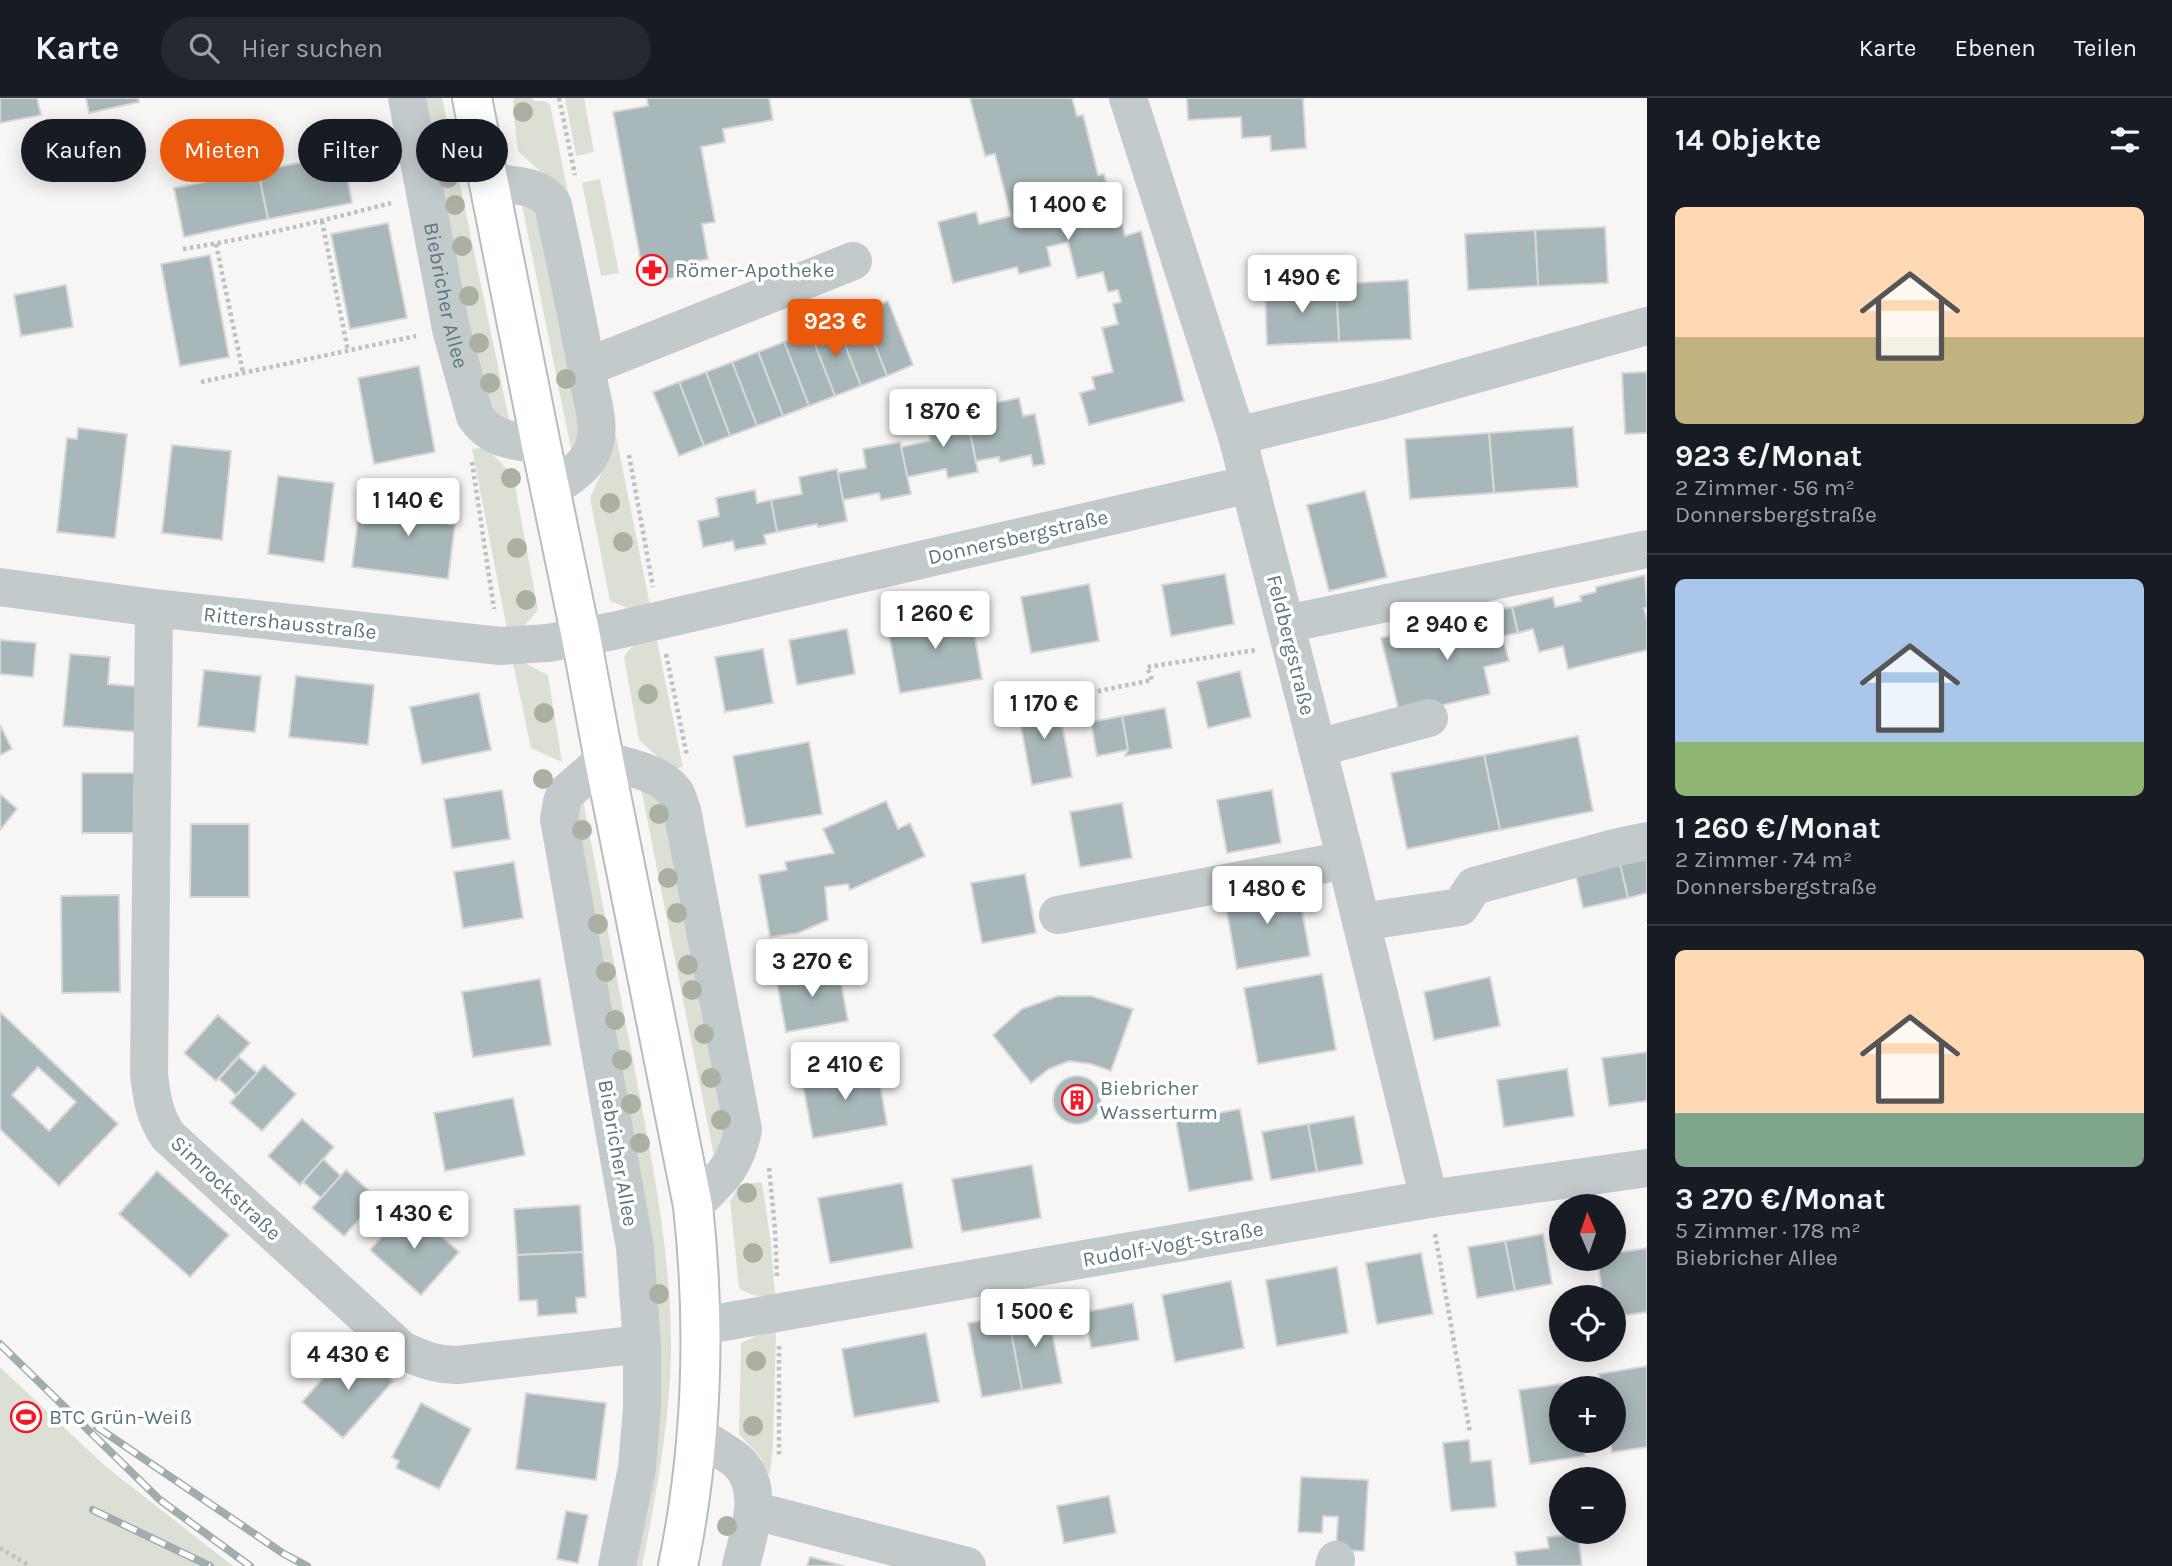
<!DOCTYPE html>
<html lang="de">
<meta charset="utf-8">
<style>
:root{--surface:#171b24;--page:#242831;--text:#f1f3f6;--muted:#9ea1a6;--line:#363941;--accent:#ea580c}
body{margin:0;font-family:Karla,sans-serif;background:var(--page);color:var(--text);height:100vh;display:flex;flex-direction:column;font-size:26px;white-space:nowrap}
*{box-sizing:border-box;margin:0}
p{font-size:23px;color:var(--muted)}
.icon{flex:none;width:38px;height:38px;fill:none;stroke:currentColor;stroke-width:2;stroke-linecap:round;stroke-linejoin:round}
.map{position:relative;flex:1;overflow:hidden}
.details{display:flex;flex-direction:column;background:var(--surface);width:525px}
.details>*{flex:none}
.banner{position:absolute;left:21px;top:21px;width:665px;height:63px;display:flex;gap:14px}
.needle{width:46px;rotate:358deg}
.buttons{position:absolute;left:1549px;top:1096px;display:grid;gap:14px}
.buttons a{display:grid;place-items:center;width:77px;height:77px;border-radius:50%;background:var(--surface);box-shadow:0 4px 18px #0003;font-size:35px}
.price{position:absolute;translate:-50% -60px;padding:0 16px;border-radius:7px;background:#fff;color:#222;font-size:23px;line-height:46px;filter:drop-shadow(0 2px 4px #0008)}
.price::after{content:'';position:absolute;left:50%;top:42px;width:21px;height:16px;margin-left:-10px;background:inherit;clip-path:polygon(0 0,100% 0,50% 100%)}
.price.current{background:var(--accent);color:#fff}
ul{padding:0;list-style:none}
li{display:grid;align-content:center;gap:14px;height:371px;padding:0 28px}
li+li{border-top:2px solid var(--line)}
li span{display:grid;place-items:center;height:217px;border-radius:10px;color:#555}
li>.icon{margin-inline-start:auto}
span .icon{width:126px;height:126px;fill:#fffc;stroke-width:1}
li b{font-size:30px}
h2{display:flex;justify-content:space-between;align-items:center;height:84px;padding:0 28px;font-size:30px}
.pill{padding:0 24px;border-radius:32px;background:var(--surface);box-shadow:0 4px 18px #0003;font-size:24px;line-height:63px}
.pill.current{background:var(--accent);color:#fff}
header{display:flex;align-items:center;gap:42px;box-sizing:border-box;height:98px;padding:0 35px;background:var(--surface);border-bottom:2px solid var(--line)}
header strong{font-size:33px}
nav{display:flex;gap:38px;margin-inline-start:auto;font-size:24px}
.search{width:490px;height:63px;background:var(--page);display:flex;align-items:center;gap:18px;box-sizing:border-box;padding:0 24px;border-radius:38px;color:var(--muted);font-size:26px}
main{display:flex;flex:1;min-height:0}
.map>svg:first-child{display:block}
</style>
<header>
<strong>Karte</strong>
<div class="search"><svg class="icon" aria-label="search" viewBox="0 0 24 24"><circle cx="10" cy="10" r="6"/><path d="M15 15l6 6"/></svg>Hier suchen</div>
<nav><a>Karte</a><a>Ebenen</a><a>Teilen</a></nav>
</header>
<main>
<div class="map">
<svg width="1647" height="1468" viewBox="0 0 1647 1468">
<rect width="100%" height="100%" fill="#f8f6f4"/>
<g fill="#dce0d4">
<path d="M424,0H442L510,326L498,324L478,275Z"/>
<path d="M514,0H532L534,3H544L550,6L568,95L567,98L518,53L513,10Z"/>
<path d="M565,0H584L594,54L576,58Z"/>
<path d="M600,81L619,175L601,178L582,85Z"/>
<path d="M521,102L551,120L585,316L573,361Z"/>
<path d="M611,338H616L650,507L628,510L610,503L590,400L609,358Z"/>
<path d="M485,349L507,371L515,388L538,512L524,528L507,531L472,351Z"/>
<path d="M656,538L683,669L671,671L639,642L624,559C631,546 643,543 656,538Z"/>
<path d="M513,565H525L548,577L562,664L531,650Z"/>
<path d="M640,685L665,704L732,1024L714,1058Z"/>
<path d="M575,700L583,702C599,787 615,872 632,957C651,1057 672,1156 671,1257C669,1328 656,1399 642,1468H626L646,1355Z"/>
<path d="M762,1084L771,1145L775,1198C760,1199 751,1198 739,1190L730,1103L739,1087Z"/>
<path d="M776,1233L773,1347L770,1376L765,1375L762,1361L739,1336L741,1245L756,1238Z"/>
<path d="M0,1269L105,1368L233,1468H0Z"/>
</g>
<g fill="#a8b7b9" stroke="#d9d8d6" stroke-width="2" fill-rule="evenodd">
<path d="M0,0H37L41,17L0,25Z"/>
<path d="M86,0H138L139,4L89,15Z"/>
<path d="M647,0H769L773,22L723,31L725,44L701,49L715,124L702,126L708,161L687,165L689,177L645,185L613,14L648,8Z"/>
<path d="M970,0H1072L1077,18L1083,17L1098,77L1104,76L1112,106L1117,105L1125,138L1141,133L1184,303L1089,327L1080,295L1095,291L1092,279L1113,274L1102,230L1118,226L1113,206L1121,204L1118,192L1108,194L1103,174L1077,180L1068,144L1047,149L1051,168L1019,176L1017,169L953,185L938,124L976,114L979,126L1011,118L995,56L985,58Z"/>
<path d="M1187,0H1303L1306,50L1271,53L1270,38L1242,40L1241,19L1188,22Z"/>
<path d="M343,56L352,105L268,121L258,73Z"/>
<path d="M258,73L268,121L184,139L174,90Z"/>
<path d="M388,125L407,220L350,231L331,136Z"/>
<path d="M1605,129L1608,185L1538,188L1535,132Z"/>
<path d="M1535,132L1538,188L1468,192L1465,136Z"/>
<path d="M210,157L229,259L180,268L161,166Z"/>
<path d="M1408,182L1411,241L1339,244L1336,186Z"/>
<path d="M1336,186L1339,244L1267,247L1265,189Z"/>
<path d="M66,187L73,229L21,238L14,197Z"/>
<path d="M888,203L913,267L887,278L862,214Z"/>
<path d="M862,214L887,278L861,288L836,224Z"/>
<path d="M836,224L861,288L835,298L810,234Z"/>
<path d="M810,234L835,298L809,308L784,244Z"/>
<path d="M784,244L809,308L783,318L758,254Z"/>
<path d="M758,254L783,318L757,328L732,264Z"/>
<path d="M732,264L757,328L730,338L706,274Z"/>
<path d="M419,268L435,354L374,366L358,280Z"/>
<path d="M706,274L730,338L704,348L679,284Z"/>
<path d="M1647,274V335L1625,336L1622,275Z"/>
<path d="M679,284L704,348L679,358L653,294Z"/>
<path d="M1019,300L1023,318L1035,316L1045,366L1033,368L1031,357L1000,364L999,359L976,363L969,329L982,327L979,308Z"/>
<path d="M966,315L978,374L948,380L946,371L907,379L901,349L930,343L927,323Z"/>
<path d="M1573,329L1578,389L1494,395L1489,335Z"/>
<path d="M78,330L127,336L115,440L57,434L67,340L77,341Z"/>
<path d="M1489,335L1494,395L1410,401L1405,341Z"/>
<path d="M900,344L911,396L881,402L879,395L843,402L837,375L866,370L863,351Z"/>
<path d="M172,347L231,353L222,442L162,435Z"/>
<path d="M837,371L847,423L818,429L817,426L777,434L771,402L802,396L799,379Z"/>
<path d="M278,378L334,385L324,464L268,456Z"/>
<path d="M755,392L757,405L771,402L777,434L764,437L766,446L735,452L733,443L703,449L698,423L719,418L716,400Z"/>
<path d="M401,393L452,400L448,426H455L448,481L352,469L359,414L398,419Z"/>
<path d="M1365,393L1387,479L1329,493L1307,407Z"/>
<path d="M1225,476L1234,526L1171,538L1162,487Z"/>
<path d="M1645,477L1647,510H1644L1647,522V552L1568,571L1563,548L1539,554L1533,531L1518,535L1512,509L1553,499L1555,509L1581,503L1580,498L1596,494V489Z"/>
<path d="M1089,486L1099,543L1031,555L1021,499Z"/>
<path d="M1512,509L1518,535L1502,538L1509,563L1484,569L1490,596L1400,617L1381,540L1414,532L1416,540L1435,536L1436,543L1451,540L1449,533L1474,527L1472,518Z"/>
<path d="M970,510L982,581L900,595L887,525Z"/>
<path d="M847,531L855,576L797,587L789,542Z"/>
<path d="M0,542L36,545L33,579L0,576Z"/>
<path d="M763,551L773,605L725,614L715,559Z"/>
<path d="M70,556L110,559L108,586L141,589L137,634L63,628Z"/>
<path d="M204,572L261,578L255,634L198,628Z"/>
<path d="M1240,573L1251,619L1208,630L1197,584Z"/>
<path d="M296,578L374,587L368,647L289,639Z"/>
<path d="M479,595L491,652L422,666L410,609Z"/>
<path d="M1057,600L1072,679L1032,687L1017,607Z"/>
<path d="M1165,610L1172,650L1125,658L1128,652L1122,618Z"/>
<path d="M1122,618L1128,652L1097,658L1091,624Z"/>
<path d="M0,627L12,651L0,657Z"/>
<path d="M1578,638L1593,713L1500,732L1484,657Z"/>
<path d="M809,644L822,716L746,729L733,658Z"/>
<path d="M1484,657L1500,732L1407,751L1391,675Z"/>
<path d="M82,675H135L136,735H82Z"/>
<path d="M502,692L510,741L452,750L444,701Z"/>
<path d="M1272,692L1281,745L1227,755L1217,702Z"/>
<path d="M0,696L17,711L0,732Z"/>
<path d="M886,703L898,731L910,725L925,758L850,792L848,786L825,789L828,822L798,835L770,839L759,777L787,772L785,764L834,755L823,731Z"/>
<path d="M1122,705L1132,760L1080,769L1070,714Z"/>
<path d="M191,726H249V799H190Z"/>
<path d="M1647,756V795L1628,800L1619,762Z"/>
<path d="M1619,762L1628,800L1583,810L1575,773Z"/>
<path d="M514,764L523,820L463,830L454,774Z"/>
<path d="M1025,776L1036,835L982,845L971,785Z"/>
<path d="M1297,784L1310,858L1237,871L1224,797Z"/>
<path d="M119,797L120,894L62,895L61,798Z"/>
<path d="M838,868L848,923L786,934L776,879Z"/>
<path d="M1322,876L1336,952L1258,966L1244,890Z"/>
<path d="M1490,879L1500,928L1434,942L1424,894Z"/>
<path d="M540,881L551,947L473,959L462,894Z"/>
<path d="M1058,898H1091L1133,911L1111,973L1091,966L1069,963L1049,971L1031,985L993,937L1022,911Z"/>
<path d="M0,914L118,1026L59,1088L0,1031ZM38,969L76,1004L49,1033L12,997Z"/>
<path d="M218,917L250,945L216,983L184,955Z"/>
<path d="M1647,954V1003L1609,1008L1602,960Z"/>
<path d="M239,959L257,975L236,997L219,981Z"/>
<path d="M264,967L296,996L262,1033L230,1005Z"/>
<path d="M877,969L887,1027L813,1040L802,982Z"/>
<path d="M1567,971L1574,1018L1504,1029L1497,982Z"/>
<circle cx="1077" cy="1002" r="24"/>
<path d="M513,1000L525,1057L445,1073L434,1015Z"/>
<path d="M1240,1011L1253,1082L1189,1093L1176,1023Z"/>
<path d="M1354,1018L1363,1066L1317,1074L1308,1026Z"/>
<path d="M302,1021L334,1049L300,1087L268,1058Z"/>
<path d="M1308,1026L1317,1074L1271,1082L1262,1034Z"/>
<path d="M323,1061L341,1078L321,1100L303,1084Z"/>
<path d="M1032,1067L1041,1120L962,1134L952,1081Z"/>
<path d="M346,1072L378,1101L344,1138L312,1110Z"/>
<path d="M157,1073L229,1137L190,1179L119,1116Z"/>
<path d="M902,1085L913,1150L830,1165L818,1100Z"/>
<path d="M580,1107L583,1154L517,1157L514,1111Z"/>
<path d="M408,1109L459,1154L421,1197L370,1152Z"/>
<path d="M1543,1136L1552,1186L1515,1193L1505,1143Z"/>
<path d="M1505,1143L1515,1193L1477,1200L1468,1149Z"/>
<path d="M1647,1150V1214L1614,1219V1199H1603L1597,1160H1614V1155Z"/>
<path d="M583,1154L586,1199L576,1200L577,1215L538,1218L537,1202L519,1203L517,1157Z"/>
<path d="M1421,1155L1433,1216L1377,1226L1366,1165Z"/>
<path d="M1337,1169L1348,1235L1277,1248L1266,1182Z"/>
<path d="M1231,1183L1244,1250L1175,1264L1162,1197Z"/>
<path d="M1133,1205L1139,1242L1091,1250L1085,1214Z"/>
<path d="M1047,1210L1062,1285L1022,1292L1008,1218Z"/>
<path d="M1008,1218L1022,1292L982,1299L968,1225Z"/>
<path d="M926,1235L939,1304L854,1319L842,1251Z"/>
<path d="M352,1247L393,1283L343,1340L302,1304Z"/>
<path d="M1647,1268V1349L1612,1354L1610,1342H1614V1290H1601L1599,1276Z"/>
<path d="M1574,1284L1575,1290H1561V1342H1583L1585,1358L1530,1366L1519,1292Z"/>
<path d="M526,1295L606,1305L596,1382L516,1371Z"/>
<path d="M421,1305L471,1331L439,1391L396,1370L399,1363L392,1359Z"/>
<path d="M1469,1342L1471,1364L1491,1362L1496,1409L1451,1413L1443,1345Z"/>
<path d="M1301,1379L1368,1382L1364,1453L1336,1452L1338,1419L1323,1418L1322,1435L1298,1434Z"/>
<path d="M1109,1398L1116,1435L1064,1445L1057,1408Z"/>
<path d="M566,1413L588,1417L578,1465L557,1461Z"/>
<path d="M1578,1436L1582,1468H1517L1515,1454L1549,1450L1547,1439Z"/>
<path d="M810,1459L844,1468H807Z"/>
</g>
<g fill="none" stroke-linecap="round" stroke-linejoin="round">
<g stroke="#b5bdbf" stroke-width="42">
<path id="major" d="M472,0L541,347L581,539L604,662L693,1108C706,1227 702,1351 678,1468"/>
</g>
<g stroke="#bcc1c2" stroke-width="4.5" stroke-dasharray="3.5 3.5" stroke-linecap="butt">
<path d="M559,0L575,77"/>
<path d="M322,123L348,253"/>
<path d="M216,146L243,275"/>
<path d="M183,151C253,140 322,123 391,105"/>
<path d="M201,284L416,238"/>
<path d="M629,357L653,489"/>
<path d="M472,364L494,511"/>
<path d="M666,556L687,658"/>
<path d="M1084,596L1152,582L1147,569L1256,552"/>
<path d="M769,1070L775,1131L777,1180"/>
<path d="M1435,1136L1470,1335"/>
<path d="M779,1248V1358"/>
<path d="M0,1450L30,1468"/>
</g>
<g stroke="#c2cacb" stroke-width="38">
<path id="s1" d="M407,0L451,231L475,318C492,343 512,342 541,347"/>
<path d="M1128,0L1237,338L1346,762L1429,1101"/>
<path d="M488,84C511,88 540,85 553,107C566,168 580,229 590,290C594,308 600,330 594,348C588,369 567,380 550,392"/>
<path d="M587,269L853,163"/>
<path d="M1237,338L1384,302L1647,228"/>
<path d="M0,489L154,510L500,548L548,545L613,533L1250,386"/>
<path d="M154,510L149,976C152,1001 154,1017 168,1038L402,1252C421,1261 436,1267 457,1267L642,1246"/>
<path d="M1286,526L1647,451"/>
<path d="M1317,650L1429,620"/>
<path d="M1058,817L1346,762"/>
<path d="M1361,824L1460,809L1474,788L1618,749L1647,743"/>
<path d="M701,1228L1429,1101L1647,1070"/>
<path d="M696,1336C709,1345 725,1353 737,1363C767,1390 748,1436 741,1468"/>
<path d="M753,1416L771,1417L967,1468"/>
<path d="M617,1468L637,1370L642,1309V1246L635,1150L559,721L562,704L565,696L604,662C626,669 662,674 676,696C678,700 680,707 682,712L743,1032C735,1071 720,1081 693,1108"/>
<path d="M1334,1468L1336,1462"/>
</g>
<use href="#major" stroke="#fff" stroke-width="38"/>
<g stroke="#a0adaf" stroke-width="8">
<g id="rail">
<path d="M0,1246L160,1402L250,1468"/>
<path d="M97,1329L284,1456L307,1468"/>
<path d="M93,1412L210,1468"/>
</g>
</g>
<use href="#rail" stroke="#fff" stroke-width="5" stroke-dasharray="16" stroke-linecap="butt"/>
</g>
<g fill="#abb1a2">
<circle cx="523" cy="14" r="10"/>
<circle cx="441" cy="51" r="10"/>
<circle cx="448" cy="80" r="10"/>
<circle cx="455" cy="107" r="10"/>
<circle cx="462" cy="148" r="10"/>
<circle cx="469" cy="198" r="10"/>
<circle cx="479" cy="245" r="10"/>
<circle cx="566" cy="281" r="10"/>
<circle cx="490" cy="285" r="10"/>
<circle cx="511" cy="380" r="10"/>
<circle cx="610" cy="405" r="10"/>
<circle cx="623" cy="444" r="10"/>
<circle cx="517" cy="450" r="10"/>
<circle cx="526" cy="502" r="10"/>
<circle cx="648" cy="596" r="10"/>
<circle cx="544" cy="615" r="10"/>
<circle cx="543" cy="681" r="10"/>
<circle cx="659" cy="716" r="10"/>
<circle cx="582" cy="732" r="10"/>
<circle cx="668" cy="780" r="10"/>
<circle cx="677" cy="815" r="10"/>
<circle cx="598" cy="826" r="10"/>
<circle cx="688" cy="867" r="10"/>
<circle cx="606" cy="874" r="10"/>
<circle cx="692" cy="892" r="10"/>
<circle cx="615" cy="922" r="10"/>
<circle cx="704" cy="936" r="10"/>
<circle cx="622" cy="962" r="10"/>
<circle cx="711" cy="980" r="10"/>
<circle cx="631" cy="1006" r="10"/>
<circle cx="721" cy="1022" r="10"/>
<circle cx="640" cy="1045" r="10"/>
<circle cx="747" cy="1095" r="10"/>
<circle cx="753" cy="1155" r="10"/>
<circle cx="659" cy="1196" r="10"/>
<circle cx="756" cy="1263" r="10"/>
<circle cx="753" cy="1328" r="10"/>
<circle cx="727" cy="1428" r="10"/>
</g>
<defs>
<g id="pharmacy-ring" transform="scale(1.575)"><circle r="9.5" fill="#fff" stroke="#f41726" stroke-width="1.5"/><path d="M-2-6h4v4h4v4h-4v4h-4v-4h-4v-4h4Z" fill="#f41726"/></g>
<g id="building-ring" transform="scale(1.575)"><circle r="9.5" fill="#fff" stroke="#f41726" stroke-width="1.5"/><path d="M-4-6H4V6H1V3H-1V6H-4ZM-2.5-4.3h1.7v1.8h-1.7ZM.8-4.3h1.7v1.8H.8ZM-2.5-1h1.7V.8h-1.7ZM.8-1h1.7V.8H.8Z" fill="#f41726"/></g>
<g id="stadium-ring" transform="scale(1.575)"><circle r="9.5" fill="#fff" stroke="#f41726" stroke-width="1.5"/><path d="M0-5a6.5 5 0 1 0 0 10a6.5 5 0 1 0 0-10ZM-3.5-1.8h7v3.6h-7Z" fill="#f41726"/></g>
</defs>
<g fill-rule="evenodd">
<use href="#pharmacy-ring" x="652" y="172"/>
<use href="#building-ring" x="1077" y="1002"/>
<use href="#stadium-ring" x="26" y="1319"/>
</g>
<g text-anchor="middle" stroke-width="7" stroke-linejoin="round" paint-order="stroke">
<g font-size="21" fill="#5b787c" stroke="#fff" text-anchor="start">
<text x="675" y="179">Römer-Apotheke</text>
<text x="1100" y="997">Biebricher<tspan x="1100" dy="24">Wasserturm</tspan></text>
<text x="49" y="1326">BTC Grün-Weiß</text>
</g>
<g font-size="21" fill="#5b787c" stroke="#fff">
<text dy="7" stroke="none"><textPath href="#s1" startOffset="201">Biebricher Allee</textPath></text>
<text transform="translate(1018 439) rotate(-13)" y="7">Donnersbergstraße</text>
<text transform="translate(290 525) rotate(6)" y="7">Rittershausstraße</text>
<text transform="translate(1291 547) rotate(76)" y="7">Feldbergstraße</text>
<text transform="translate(618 1055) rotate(80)" y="7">Biebricher Allee</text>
<text transform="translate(226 1090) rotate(43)" y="7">Simrockstraße</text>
<text transform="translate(1173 1146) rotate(-10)" y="7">Rudolf-Vogt-Straße</text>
</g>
</g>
</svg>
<div class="buttons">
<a><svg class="needle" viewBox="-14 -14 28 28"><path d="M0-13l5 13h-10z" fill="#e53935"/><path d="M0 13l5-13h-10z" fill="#9ea1a6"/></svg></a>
<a><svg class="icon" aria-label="locate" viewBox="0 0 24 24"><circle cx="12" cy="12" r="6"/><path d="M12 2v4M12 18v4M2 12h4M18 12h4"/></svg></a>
<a>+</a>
<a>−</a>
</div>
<b class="price" style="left:1068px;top:144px">1 400 €</b>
<b class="price" style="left:1302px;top:217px">1 490 €</b>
<b class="price current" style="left:835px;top:261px">923 €</b>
<b class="price" style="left:943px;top:351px">1 870 €</b>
<b class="price" style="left:408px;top:440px">1 140 €</b>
<b class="price" style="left:935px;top:553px">1 260 €</b>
<b class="price" style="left:1447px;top:564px">2 940 €</b>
<b class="price" style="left:1044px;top:643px">1 170 €</b>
<b class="price" style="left:1267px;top:828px">1 480 €</b>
<b class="price" style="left:812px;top:901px">3 270 €</b>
<b class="price" style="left:845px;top:1004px">2 410 €</b>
<b class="price" style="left:414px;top:1153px">1 430 €</b>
<b class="price" style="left:1035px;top:1251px">1 500 €</b>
<b class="price" style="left:348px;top:1294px">4 430 €</b>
<div class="banner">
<a class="pill">Kaufen</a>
<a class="pill current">Mieten</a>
<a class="pill">Filter</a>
<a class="pill">Neu</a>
</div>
</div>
<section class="details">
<h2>14 Objekte<svg class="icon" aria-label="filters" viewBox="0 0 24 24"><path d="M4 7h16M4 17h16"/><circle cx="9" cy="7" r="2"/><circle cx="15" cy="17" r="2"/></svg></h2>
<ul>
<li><span style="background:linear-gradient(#ffd9b3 60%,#c2b280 0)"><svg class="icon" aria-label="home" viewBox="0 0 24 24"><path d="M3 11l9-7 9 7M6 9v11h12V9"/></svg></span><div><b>923 €/Monat</b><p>2 Zimmer · 56 m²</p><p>Donnersbergstraße</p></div></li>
<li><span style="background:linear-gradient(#a9c7e8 75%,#8fb573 0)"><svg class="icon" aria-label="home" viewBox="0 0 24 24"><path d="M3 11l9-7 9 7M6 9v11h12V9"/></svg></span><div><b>1 260 €/Monat</b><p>2 Zimmer · 74 m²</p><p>Donnersbergstraße</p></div></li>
<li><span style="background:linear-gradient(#ffd9b3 75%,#7fa58c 0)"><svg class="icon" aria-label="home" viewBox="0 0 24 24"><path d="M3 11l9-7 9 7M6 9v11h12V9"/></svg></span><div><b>3 270 €/Monat</b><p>5 Zimmer · 178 m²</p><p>Biebricher Allee</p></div></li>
</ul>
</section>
</main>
